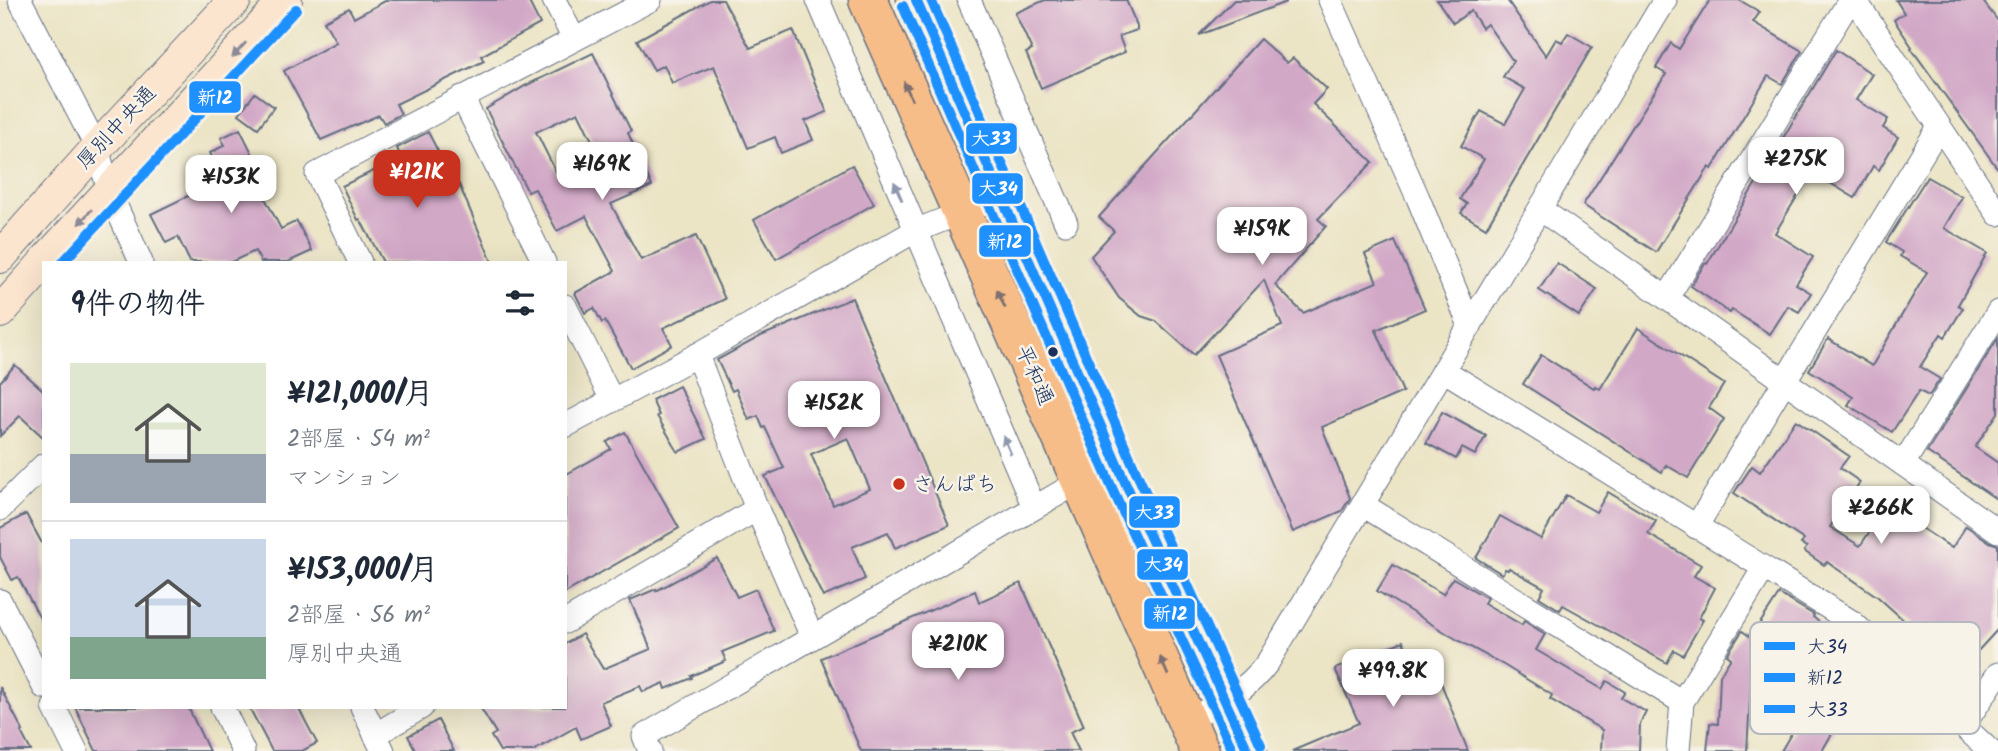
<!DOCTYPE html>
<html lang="ja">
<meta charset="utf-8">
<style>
:root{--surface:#fff;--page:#f6f6f7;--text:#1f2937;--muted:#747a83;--line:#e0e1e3;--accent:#c8321e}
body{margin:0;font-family:Kalam,"Klee One",sans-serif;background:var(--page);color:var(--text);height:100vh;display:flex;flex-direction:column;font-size:26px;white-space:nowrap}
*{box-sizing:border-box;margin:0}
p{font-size:23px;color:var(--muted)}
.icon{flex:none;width:38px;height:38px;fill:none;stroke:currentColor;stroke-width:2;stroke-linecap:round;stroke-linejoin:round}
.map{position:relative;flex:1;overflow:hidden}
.details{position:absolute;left:42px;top:261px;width:525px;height:448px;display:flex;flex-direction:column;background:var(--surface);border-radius:0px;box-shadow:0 7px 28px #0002}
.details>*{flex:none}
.price{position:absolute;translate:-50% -60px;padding:0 16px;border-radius:14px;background:#fff;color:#222;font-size:23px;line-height:46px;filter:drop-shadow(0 2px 4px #0008)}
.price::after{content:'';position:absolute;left:50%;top:42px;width:21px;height:16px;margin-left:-10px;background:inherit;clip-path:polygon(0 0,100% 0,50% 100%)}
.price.current{background:var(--accent);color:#fff}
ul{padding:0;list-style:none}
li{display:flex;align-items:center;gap:21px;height:175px;padding:0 28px}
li+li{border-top:2px solid var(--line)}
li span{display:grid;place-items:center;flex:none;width:196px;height:140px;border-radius:0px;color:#555}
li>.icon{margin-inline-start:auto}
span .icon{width:84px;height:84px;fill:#fffc;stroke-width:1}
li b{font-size:30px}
h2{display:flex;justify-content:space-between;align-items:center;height:84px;padding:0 28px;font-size:30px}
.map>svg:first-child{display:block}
</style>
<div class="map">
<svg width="1998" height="751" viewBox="0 0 1998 751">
<rect width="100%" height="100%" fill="#f7f3e8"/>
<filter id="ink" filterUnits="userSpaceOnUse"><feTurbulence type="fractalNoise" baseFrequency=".0143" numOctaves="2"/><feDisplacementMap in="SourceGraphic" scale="14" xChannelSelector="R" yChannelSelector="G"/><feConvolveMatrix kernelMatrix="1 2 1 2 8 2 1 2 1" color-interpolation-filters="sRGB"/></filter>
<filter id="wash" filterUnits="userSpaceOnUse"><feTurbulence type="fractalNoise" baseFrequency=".00686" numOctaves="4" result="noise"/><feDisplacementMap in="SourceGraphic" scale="28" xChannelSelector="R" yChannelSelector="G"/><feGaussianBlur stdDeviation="1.57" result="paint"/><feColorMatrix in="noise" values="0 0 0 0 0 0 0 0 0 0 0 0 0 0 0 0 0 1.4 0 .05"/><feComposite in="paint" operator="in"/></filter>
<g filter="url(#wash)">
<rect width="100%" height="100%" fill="#ebe4c5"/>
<g id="blocks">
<g fill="#d2a8c7" fill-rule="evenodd">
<path d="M387,0H528L540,24L481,56L484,61L396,104L401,114L384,123L379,115L321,140L284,71L336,42L324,21L349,8L354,18Z"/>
<path d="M710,0H723L750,48L793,30L827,112L805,121L813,140L781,153L775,137L748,148L714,66L672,83L664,65L654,70L637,40Z"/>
<path d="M1045,0H1126L1137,26V30L1119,36L1125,52L1041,88L1026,53L1032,50L1015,13Z"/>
<path d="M1234,0H1286V2L1199,35Z"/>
<path d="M1437,0H1507L1546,56L1556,39L1562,42L1568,33L1592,47L1486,228L1461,213L1467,204L1460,199L1484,159L1461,146L1481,111L1505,124L1525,89L1503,77L1513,61L1487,24L1482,28L1471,11L1453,23Z"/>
<path d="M1710,0H1739L1760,12L1753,22L1802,51L1782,84L1768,76L1712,169L1709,167L1656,252L1583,205L1666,74L1656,68L1671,43L1679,49Z"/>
<path d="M1896,0H1982L1998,21V169L1911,48L1912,47L1894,20L1904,13Z"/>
<path d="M1260,39L1287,63L1293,58L1327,89L1313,104L1373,162L1318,219L1326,226L1275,285L1303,313L1377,282L1365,254L1395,241L1425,309L1376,330L1403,392L1322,427L1350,498L1342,511L1293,532L1216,355L1282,326L1264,280L1194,355L1156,321L1141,316L1119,298L1091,256L1114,231L1099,217Z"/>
<path d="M1836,50L1872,74L1856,100L1888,119L1883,128L1898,137L1879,170L1873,166L1855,198L1812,172L1775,233L1813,257L1796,284L1811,293L1799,312L1788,306L1770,334L1732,310L1730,313L1691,286L1705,263L1707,264Z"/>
<path d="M593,53L631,131L628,133L652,186L611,204L641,260L696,236L725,299L663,328L672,345L631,368L605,321L602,323L594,308L585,313L575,293L615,271L586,216L557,231L535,189L528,192L486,109L525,86ZM578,112L600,157L558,176L536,132Z"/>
<path d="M255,93L274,107L258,128L239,114Z"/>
<path d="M240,129L262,173L254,177L281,229L297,221L312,251L288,262H261L255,251L231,262H190L178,237L166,243L151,214L223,179L210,153L225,145L221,138Z"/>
<path d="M428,132L456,186L459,184L492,262H383L360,219L358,220L342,186L401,158L397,148Z"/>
<path d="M852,165L874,204L776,259L754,220Z"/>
<path d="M1927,177L1962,197L1944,228L1987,253L1958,305L1963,308L1945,337L1941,334L1920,367L1940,379L1929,396L1919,391L1892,432L1848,405L1853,397L1809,370L1828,339L1872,366L1927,272L1900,256L1902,252L1886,242Z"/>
<path d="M1557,263L1597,289L1579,316L1539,290Z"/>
<path d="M852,298L949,525L895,548L888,532L852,547L865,579L823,597L765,476L784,468L765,427L763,428L758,416L749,420L736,389L732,391L717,360L761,336ZM848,438L870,489L833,505L811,454Z"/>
<path d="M1638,328L1724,384L1709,408L1724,419L1688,478L1666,465L1662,472L1523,384L1541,355L1594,388L1595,386L1600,389Z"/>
<path d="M1998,338V413L1975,447L1998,463V500L1927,452Z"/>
<path d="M15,365L44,391V438L20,416L0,436V382Z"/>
<path d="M679,386L706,439L678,452L657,416L659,415L652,400Z"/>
<path d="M1442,412L1486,436L1475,455L1462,448L1456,459L1426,443Z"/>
<path d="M1796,420L1849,456L1840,468L1860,482L1830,527L1860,546L1889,503L1911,517L1909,520L1952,548L1966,526L1990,542L1998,545V629L1964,666L1942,647L1938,651L1878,597L1827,562L1824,565L1804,551L1807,547L1801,544L1804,540L1734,493L1752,466L1760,472Z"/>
<path d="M625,432L679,528L565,593V475L611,449L607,442Z"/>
<path d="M1608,492L1656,521L1648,534L1701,565L1694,576L1715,588L1699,618L1703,620L1683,655L1674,650L1667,663L1563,605L1560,610L1539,597L1544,588L1509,568L1508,570L1505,569L1502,574L1476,558L1500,516L1541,539L1566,495L1596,512Z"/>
<path d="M26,514L44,547V626L18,577L12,580L0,557V528Z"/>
<path d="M717,558L737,597L756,589L774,631L722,652L726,661L691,676L692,678L666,689L664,683L643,692L640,686L601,702L611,726L581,739L576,727L533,751H500L491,736L496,733L480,707H565V644L582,634L603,669L651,649L630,600L656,589V591Z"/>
<path d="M1393,565L1443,594L1453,578L1487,598L1484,603L1522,625L1524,621L1545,634L1536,650L1602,689L1607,681L1625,692L1621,698L1646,712L1640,724L1639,751H1601L1602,730L1550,699L1552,695L1502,664L1461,642L1377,591Z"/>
<path d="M1021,583L1084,726L1070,732L1079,751H861L821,658L975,591L979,602Z"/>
<path d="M1779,594L1814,615L1813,617L1876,669L1861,685L1883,704L1864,727L1845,711L1822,751H1781L1818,688L1771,651L1751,683L1747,751H1707L1710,723L1718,724L1720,675L1731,658L1727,655L1742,631L1751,637Z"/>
<path d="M1403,641L1424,690L1441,683L1468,751H1292L1359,723L1335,669Z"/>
<path d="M0,687L23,731L21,732L31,751H0Z"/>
<path d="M75,707H188L209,751H96Z"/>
<path d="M249,707H298L317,743L302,751H272Z"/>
<path d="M438,720L454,751H416L408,736Z"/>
</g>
</g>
</g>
<g filter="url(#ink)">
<use href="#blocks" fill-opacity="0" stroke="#646e82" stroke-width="2"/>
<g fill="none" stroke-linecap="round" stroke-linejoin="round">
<g stroke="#646e82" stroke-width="25">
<g id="street">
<path d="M20,0L97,148L109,191L141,262"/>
<path d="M554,0L574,39"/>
<path d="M818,0L1034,507"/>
<path d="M969,0L1066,223"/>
<path d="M1330,0L1418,198L1470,326"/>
<path d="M1855,0L1998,214"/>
<path d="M462,97L544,262"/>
<path d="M1540,209L1998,531"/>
<path d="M360,262L317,174L650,0"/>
<path d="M1667,298L1850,0"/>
<path d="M565,306L612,400"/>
<path d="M697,355L757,509L812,637"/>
<path d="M1443,370L1852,622L1990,751"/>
<path d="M565,426L697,355L915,231L1001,197"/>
<path d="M1903,464L1998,312"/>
<path d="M1363,505L1682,702"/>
<path d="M0,509L44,465"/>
<path d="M1696,527L1939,127"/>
<path d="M0,601L44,687"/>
<path d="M565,622L757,509"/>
<path d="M54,707L76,751"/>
<path d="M222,707L243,751"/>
<path d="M362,707L383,751"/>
<path d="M1187,720C1220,704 1246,692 1268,662L1665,0"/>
<path d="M1963,726L1998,674"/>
<path d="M375,735L422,707"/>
<path d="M650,751L644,736L1082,480"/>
<path d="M1678,751L1682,702L1764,568"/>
</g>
</g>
<g stroke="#646e82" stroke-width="34">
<g id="secondary">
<path d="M0,257L97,148L235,0"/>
<path d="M44,262L286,0"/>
<path d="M0,312L44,263"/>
</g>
</g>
<g stroke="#646e82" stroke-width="41">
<g id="highway">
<path d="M868,0L1200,751"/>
<path d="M916,0L1125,482L1248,751"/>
</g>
</g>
<use href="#street" stroke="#fff" stroke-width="23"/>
<use href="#secondary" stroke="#fce5cf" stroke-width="32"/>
<use href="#highway" stroke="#f7bd88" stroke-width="38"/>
<g stroke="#f7f3e8" stroke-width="16">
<path id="bus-1" d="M916,0L1125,482L1248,751"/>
</g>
<g stroke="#f7f3e8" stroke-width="16">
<g id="bus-2">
<path d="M903,6L1112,488L1233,751"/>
<path d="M63,262L296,9"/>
</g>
</g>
<g stroke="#f7f3e8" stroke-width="16">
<path id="bus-3" d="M931,0L1138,476L1261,745"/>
</g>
<use href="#bus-1" stroke="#1e90ff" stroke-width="10"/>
<use href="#bus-2" stroke="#1e90ff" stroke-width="10"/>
<use href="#bus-3" stroke="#1e90ff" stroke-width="10"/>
</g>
<defs><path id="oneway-solid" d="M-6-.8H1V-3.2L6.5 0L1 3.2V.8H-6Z" transform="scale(1.75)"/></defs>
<g fill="#8c8a96">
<use href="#oneway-solid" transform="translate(239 50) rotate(133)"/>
<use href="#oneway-solid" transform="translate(85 217) rotate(132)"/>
</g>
<g fill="#7e6f71">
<use href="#oneway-solid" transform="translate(908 91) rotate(-114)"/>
<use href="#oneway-solid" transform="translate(1001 299) rotate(-115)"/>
<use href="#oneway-solid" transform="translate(1164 666) rotate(-113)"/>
</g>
<g fill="#8d97ae">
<use href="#oneway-solid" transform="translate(898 191) rotate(-113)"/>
<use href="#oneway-solid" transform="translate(1007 445) rotate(-113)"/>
</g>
</g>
<circle fill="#1b2f5e" stroke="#f7f3e8" stroke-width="2.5" cx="1053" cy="352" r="6"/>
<circle fill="#c8321e" stroke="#f7f3e8" stroke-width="2.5" cx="899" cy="484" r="7"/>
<g text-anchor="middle" stroke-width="5" stroke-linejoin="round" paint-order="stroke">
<g font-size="21" fill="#1b2f5e" stroke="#f7f3e8">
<text transform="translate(116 127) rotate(-47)" y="7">厚別中央通</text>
<text transform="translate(1035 375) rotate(66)" y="7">平和通</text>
</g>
<g font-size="21" fill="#1b2f5e" stroke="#f7f3e8" text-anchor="start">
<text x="913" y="491">さんぱち</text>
</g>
</g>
<rect x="1750" y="622" width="230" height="112" rx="10" fill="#f7f3e8" stroke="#b5b8bf" stroke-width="2"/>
<rect x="1764" y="642" width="31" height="8" fill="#1e90ff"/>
<rect x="1764" y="673" width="31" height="9" fill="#1e90ff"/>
<rect x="1764" y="705" width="31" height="8" fill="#1e90ff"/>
<g font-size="19" fill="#1b2f5e">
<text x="1807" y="653">大34</text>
<text x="1807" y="684">新12</text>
<text x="1807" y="716">大33</text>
</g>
<g stroke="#f7f3e8" stroke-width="2.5">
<rect x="188" y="80" width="54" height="34" rx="7" fill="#1e90ff"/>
<rect x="965" y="122" width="53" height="33" rx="7" fill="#1e90ff"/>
<rect x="971" y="172" width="53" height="33" rx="7" fill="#1e90ff"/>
<rect x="978" y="224" width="54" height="34" rx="7" fill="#1e90ff"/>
<rect x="1128" y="495" width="53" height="34" rx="7" fill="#1e90ff"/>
<rect x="1136" y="548" width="53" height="33" rx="7" fill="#1e90ff"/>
<rect x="1143" y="597" width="53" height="33" rx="7" fill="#1e90ff"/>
</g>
<g font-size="19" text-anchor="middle" font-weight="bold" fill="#fff">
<text x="215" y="104">新12</text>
<text x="991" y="145">大33</text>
<text x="998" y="195">大34</text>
<text x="1005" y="248">新12</text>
<text x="1154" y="519">大33</text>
<text x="1163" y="571">大34</text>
<text x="1170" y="620">新12</text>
</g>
</svg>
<b class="price" style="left:1796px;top:197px">¥275K</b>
<b class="price" style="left:602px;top:202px">¥169K</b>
<b class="price current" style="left:417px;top:210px">¥121K</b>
<b class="price" style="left:231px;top:215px">¥153K</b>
<b class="price" style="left:1262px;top:267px">¥159K</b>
<b class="price" style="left:834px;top:441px">¥152K</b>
<b class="price" style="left:1881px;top:546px">¥266K</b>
<b class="price" style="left:958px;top:682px">¥210K</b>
<b class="price" style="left:1393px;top:709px">¥99.8K</b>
<section class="details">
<h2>9件の物件<svg class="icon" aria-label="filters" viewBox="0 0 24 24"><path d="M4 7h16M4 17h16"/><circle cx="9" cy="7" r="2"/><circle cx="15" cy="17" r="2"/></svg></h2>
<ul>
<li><span style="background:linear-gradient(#dfe7d0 65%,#9aa5b1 0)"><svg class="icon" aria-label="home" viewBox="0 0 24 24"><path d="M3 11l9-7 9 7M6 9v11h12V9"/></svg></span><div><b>¥121,000/月</b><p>2部屋 · 54 m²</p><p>マンション</p></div></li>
<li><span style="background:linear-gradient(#c9d6e8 70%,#7fa58c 0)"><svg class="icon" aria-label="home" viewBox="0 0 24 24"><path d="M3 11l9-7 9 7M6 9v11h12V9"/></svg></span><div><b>¥153,000/月</b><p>2部屋 · 56 m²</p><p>厚別中央通</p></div></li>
</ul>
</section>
</div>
